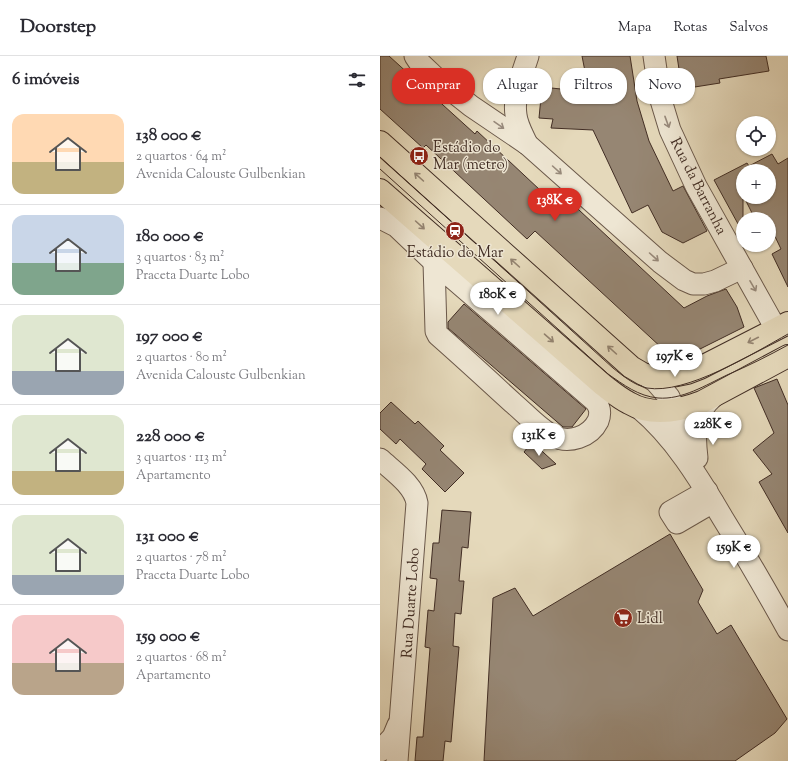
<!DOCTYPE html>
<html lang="pt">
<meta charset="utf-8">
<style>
:root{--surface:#fff;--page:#f7f7f7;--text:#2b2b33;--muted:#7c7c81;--line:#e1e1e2;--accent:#d93025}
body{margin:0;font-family:"Sorts Mill Goudy",serif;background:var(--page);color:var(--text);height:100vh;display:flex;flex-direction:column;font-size:15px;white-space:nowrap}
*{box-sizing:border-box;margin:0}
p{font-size:13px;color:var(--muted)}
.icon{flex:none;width:22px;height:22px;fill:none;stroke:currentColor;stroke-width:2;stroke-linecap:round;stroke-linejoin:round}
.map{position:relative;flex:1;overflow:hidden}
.side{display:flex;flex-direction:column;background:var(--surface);width:380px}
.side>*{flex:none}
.hud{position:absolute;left:12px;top:12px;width:336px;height:36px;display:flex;gap:8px}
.controls{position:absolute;left:356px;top:60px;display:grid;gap:8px}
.controls a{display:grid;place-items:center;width:40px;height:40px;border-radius:50%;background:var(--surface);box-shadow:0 1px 3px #0004;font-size:20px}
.price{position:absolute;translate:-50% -34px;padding:0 9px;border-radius:14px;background:#fff;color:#222;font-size:13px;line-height:26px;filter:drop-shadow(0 1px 2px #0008)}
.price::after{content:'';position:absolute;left:50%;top:24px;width:12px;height:9px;margin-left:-6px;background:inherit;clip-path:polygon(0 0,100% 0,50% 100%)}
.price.selected{background:var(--accent);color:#fff}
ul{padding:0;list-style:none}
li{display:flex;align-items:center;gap:12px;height:100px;padding:0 12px}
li+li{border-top:1px solid var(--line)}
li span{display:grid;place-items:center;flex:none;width:112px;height:80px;border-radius:12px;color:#555}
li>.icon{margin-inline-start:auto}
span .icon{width:48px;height:48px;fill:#fffc;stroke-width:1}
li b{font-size:17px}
h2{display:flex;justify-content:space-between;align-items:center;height:48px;padding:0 12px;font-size:17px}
.tag{padding:0 14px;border-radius:16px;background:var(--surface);box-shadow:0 1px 3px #0004;font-size:14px;line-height:36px}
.tag.selected{background:var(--accent);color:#fff}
header{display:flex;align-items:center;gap:24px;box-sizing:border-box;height:56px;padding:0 20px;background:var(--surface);border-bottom:1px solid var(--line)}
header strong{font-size:19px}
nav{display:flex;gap:22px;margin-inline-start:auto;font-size:14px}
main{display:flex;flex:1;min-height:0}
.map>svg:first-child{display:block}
</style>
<header>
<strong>Doorstep</strong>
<nav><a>Mapa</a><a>Rotas</a><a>Salvos</a></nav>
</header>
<main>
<section class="side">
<h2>6 imóveis<svg class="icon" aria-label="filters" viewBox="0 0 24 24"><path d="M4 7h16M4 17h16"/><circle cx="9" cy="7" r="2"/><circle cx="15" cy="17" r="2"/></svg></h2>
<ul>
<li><span style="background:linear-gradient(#ffd9b3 60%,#c2b280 0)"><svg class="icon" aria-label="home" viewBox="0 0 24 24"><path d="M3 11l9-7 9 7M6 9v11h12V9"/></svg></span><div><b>138 000 €</b><p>2 quartos · 64 m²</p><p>Avenida Calouste Gulbenkian</p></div></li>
<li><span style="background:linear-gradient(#c9d6e8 60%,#7fa58c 0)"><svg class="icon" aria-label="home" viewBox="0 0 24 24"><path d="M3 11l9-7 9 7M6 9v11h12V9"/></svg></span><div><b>180 000 €</b><p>3 quartos · 83 m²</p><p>Praceta Duarte Lobo</p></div></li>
<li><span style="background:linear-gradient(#dfe7d0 70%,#9aa5b1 0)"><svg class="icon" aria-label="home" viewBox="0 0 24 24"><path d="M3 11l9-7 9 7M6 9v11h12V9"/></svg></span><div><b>197 000 €</b><p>2 quartos · 80 m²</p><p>Avenida Calouste Gulbenkian</p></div></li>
<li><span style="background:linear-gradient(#dfe7d0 70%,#c2b280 0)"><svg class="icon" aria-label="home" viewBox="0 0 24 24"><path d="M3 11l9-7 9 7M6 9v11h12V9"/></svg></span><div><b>228 000 €</b><p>3 quartos · 113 m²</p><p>Apartamento</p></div></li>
<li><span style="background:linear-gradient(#dfe7d0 75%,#9aa5b1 0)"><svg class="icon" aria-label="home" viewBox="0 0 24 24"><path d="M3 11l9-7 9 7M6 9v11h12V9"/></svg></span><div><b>131 000 €</b><p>2 quartos · 78 m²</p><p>Praceta Duarte Lobo</p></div></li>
<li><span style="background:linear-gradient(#f6c9c9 60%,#b9a48a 0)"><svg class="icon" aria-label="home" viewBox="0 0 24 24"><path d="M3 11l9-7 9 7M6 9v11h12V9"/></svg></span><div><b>159 000 €</b><p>2 quartos · 68 m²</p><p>Apartamento</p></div></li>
</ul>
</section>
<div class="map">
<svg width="408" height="705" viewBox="0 0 408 705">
<rect width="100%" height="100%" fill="#e5d9bb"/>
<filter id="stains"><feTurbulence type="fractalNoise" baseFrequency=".005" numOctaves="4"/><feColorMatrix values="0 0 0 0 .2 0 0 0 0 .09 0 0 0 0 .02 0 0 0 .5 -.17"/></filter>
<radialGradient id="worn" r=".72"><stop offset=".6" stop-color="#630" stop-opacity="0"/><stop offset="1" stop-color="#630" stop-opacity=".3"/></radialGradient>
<g fill="#968673" stroke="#412d24">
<path d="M0,0H9L95,78L97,75L176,149L184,140L304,252L327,240L346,233L357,251L364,271L296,305L155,175L147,183L46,89L43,92L0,53Z"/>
<path d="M202,0H250L257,45L269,85L293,135L303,130L327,175L303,187L282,176L268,149L252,157L213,74L171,72L173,63L159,62L162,31L209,36Z"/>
<path d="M297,0H386L389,15L339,23L340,27L302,33Z"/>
<path d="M392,98L398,108L408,102V231L392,198L401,193L389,168V163H375L364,141H389V115H363V177L334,124L367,107L369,110Z"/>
<path d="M84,248L206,353L192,371H183L68,272V266Z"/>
<path d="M397,323L408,349V477L379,426L392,418L373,394L394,377L374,332Z"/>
<path d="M11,346L35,368L38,365L64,390L60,394L84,417L65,436L42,413L46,408L20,383L16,388L0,373V357Z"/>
<path d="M152,386L176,408L162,413L144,396Z"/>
<path d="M62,454L91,456L88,492L82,491L79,525H84L81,558L75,557L73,590L79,591L71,686L65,685L63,705H35L37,681H43L50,592L45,591L48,554L54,555L57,523L50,522L53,487H59Z"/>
<path d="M290,478L323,534L318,546L337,578L351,569L407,663L395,677L355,705H104L113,542L135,532L153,560Z"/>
</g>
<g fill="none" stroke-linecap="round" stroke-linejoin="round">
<g stroke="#6a584a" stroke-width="23">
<g id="minor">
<path d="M35,0L39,6L57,23L91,50L147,88L280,206L304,224L313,228H324L335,225L362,212"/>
<path d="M274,0L280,41L290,74L316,130L396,273"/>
<path d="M147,88C143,79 137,69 136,59C133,39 142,19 148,0"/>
<path d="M0,162L16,170L54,206"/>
<path d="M54,206L215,345C220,351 221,357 218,365C210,381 189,388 173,380C159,373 145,357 133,347C108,324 83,301 58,279L56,275Z"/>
<path d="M263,318L275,325L289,341L295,354L299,371L311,400"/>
<path d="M259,352C294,381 319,422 342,461C365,498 387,536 408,574"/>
<path d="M317,402C314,376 313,358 334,340"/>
<path d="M0,403C13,415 34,429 37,447L17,705"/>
<path d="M327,435L290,456L297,467L333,446"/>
<path d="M0,695L13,681L18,669"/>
</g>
</g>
<g stroke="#412d24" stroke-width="24">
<g id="major">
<path d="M0,86L251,311L263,318L277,322L287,321L307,317L320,312L408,267"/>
<path d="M0,134L223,329C231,335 239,342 249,347C271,360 299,355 322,346L408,300"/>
</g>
</g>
<use href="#minor" stroke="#eee6d3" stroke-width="21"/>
<use href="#major" stroke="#e5d9bb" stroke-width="22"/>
<g stroke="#412d24" stroke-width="1">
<path d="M0,101L233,312C243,320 254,329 267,332C306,339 374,297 408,278"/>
<path d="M0,113L228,318C244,329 258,340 278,342C302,344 326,329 347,319C368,310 388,300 408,289"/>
</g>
</g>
<defs><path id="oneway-shaft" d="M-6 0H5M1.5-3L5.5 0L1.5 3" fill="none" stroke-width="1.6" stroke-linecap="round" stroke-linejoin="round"/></defs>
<g stroke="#988a7c">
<use href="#oneway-shaft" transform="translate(287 66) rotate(70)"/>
<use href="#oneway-shaft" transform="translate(119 69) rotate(35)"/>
<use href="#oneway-shaft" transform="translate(177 114) rotate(42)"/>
<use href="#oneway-shaft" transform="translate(274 201) rotate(42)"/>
<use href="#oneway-shaft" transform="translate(373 230) rotate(60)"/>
</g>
<g stroke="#938370">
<use href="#oneway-shaft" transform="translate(39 121) rotate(-138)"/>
<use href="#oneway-shaft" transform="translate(40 169) rotate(42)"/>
<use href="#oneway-shaft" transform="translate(135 207) rotate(-138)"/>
<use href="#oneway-shaft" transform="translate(169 282) rotate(41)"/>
<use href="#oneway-shaft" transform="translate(373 284) rotate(153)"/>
<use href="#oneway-shaft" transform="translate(232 294) rotate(-138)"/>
</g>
<defs>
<g id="bus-disc" transform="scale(1)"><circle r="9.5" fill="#8f2418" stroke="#eee6d3"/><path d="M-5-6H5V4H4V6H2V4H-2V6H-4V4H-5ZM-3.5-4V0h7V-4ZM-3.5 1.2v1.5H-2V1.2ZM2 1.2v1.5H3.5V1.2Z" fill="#fff"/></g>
<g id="station-disc" transform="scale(1)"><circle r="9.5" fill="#8f2418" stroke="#eee6d3"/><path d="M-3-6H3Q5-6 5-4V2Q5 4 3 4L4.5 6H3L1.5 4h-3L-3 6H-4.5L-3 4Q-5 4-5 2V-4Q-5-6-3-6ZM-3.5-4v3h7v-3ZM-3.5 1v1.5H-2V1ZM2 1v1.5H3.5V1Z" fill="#fff"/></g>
<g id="supermarket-disc" transform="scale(1)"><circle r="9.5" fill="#8f2418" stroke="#eee6d3"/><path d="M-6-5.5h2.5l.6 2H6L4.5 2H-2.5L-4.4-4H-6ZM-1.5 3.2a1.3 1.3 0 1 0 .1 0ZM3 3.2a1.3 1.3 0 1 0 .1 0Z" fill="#fff"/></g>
</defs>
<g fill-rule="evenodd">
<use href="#bus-disc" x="39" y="100"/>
<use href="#station-disc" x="75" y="175"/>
<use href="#supermarket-disc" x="243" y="562"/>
</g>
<g text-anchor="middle" stroke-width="3" stroke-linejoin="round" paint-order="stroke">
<g font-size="15" fill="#412d24" stroke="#eee6d3" text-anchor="start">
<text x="53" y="96">Estádio do<tspan x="53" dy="17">Mar (metro)</tspan></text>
<text x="75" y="201" text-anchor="middle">Estádio do Mar</text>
<text x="257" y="567">Lidl</text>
</g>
<g font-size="15" fill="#412d24" stroke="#eee6d3">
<text transform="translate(319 130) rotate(63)" y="5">Rua da Barranha</text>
<text transform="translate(30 547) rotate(-86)" y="5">Rua Duarte Lobo</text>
</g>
</g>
<rect width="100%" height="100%" filter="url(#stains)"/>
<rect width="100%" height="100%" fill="url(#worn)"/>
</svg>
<div class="controls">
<a><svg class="icon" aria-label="locate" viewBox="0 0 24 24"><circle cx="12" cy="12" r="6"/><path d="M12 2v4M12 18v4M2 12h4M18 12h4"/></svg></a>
<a>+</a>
<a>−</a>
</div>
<b class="price selected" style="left:175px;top:166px">138K €</b>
<b class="price" style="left:118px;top:260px">180K €</b>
<b class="price" style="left:295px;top:322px">197K €</b>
<b class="price" style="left:333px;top:390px">228K €</b>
<b class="price" style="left:159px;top:401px">131K €</b>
<b class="price" style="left:354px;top:513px">159K €</b>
<div class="hud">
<a class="tag selected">Comprar</a>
<a class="tag">Alugar</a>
<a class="tag">Filtros</a>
<a class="tag">Novo</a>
</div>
</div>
</main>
